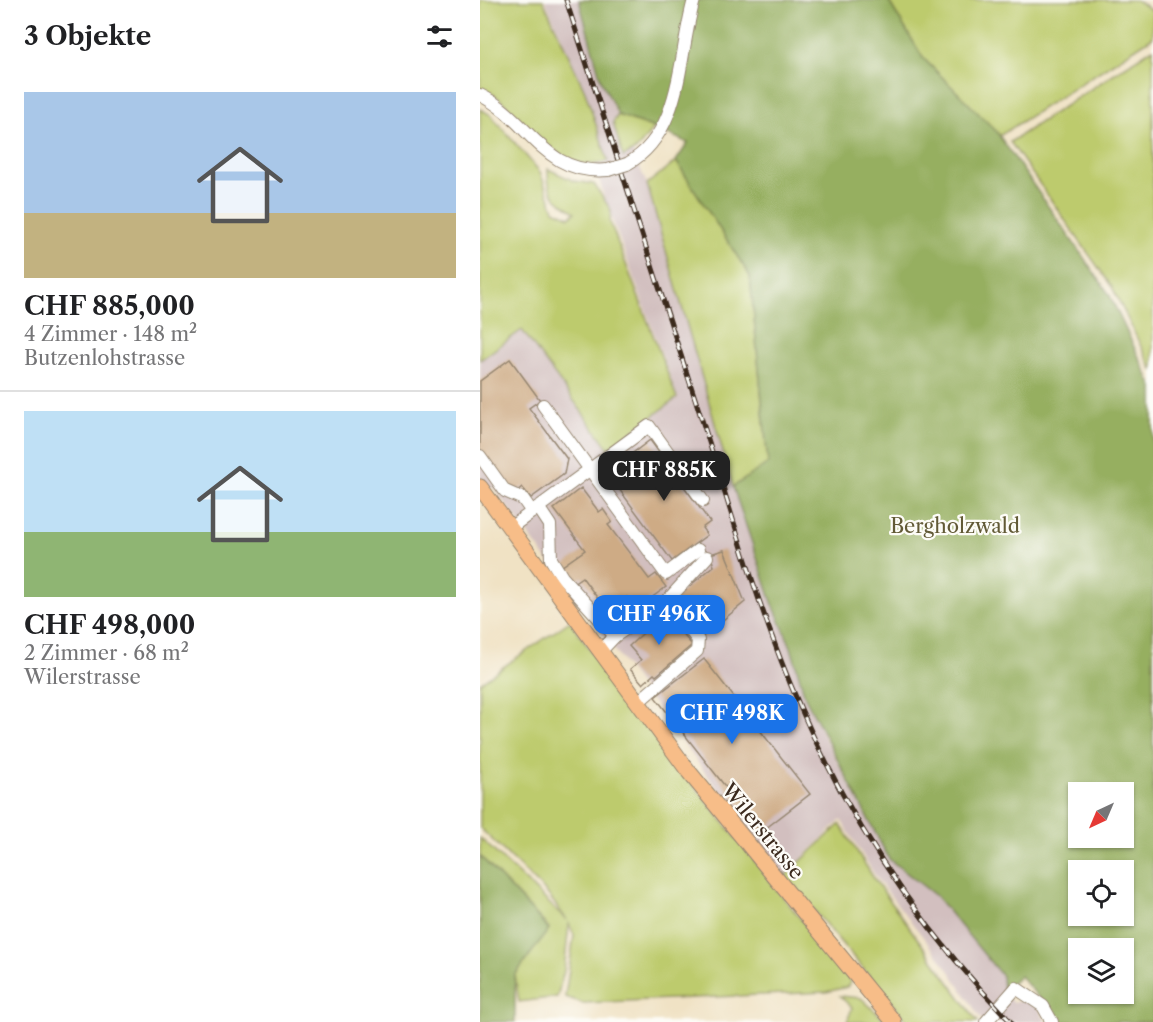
<!DOCTYPE html>
<html lang="de">
<meta charset="utf-8">
<style>
:root{--surface:#fff;--page:#f2f2f2;--text:#202124;--muted:#757577;--line:#e0e0e0;--accent:#1a73e8}
body{margin:0;font-family:"Libre Caslon Text",serif;background:var(--page);color:var(--text);height:100vh;display:flex;flex-direction:column;font-size:22px;white-space:nowrap}
*{box-sizing:border-box;margin:0}
p{font-size:20px;color:var(--muted)}
.icon{flex:none;width:33px;height:33px;fill:none;stroke:currentColor;stroke-width:2;stroke-linecap:round;stroke-linejoin:round}
.map{position:relative;flex:1;overflow:hidden}
.panel{display:flex;flex-direction:column;background:var(--surface);width:480px}
.panel>*{flex:none}
.needle{width:39px;rotate:224deg}
.controls{position:absolute;left:588px;top:782px;display:grid;gap:12px}
.controls a{display:grid;place-items:center;width:66px;height:66px;border-radius:0px;background:var(--surface);box-shadow:0 2px 4px #0004;font-size:30px}
.price{position:absolute;translate:-50% -51px;padding:0 14px;border-radius:12px;background:var(--accent);color:#fff;font-size:20px;line-height:39px;filter:drop-shadow(0 2px 3px #0008)}
.price::after{content:'';position:absolute;left:50%;top:36px;width:18px;height:14px;margin-left:-9px;background:inherit;clip-path:polygon(0 0,100% 0,50% 100%)}
.price.on{background:#222;color:#fff}
ul{padding:0;list-style:none}
li{display:grid;align-content:center;gap:12px;height:318px;padding:0 24px}
li+li{border-top:2px solid var(--line)}
li span{display:grid;place-items:center;height:186px;border-radius:0px;color:#555}
li>.icon{margin-inline-start:auto}
span .icon{width:108px;height:108px;fill:#fffc;stroke-width:1}
li b{font-size:26px}
h2{display:flex;justify-content:space-between;align-items:center;height:72px;padding:0 24px;font-size:26px}
main{display:flex;flex:1;min-height:0}
.map>svg:first-child{display:block}
</style>
<main>
<section class="panel">
<h2>3 Objekte<svg class="icon" aria-label="filters" viewBox="0 0 24 24"><path d="M4 7h16M4 17h16"/><circle cx="9" cy="7" r="2"/><circle cx="15" cy="17" r="2"/></svg></h2>
<ul>
<li><span style="background:linear-gradient(#a9c7e8 65%,#c2b280 0)"><svg class="icon" aria-label="home" viewBox="0 0 24 24"><path d="M3 11l9-7 9 7M6 9v11h12V9"/></svg></span><div><b>CHF 885,000</b><p>4 Zimmer · 148 m²</p><p>Butzenlohstrasse</p></div></li>
<li><span style="background:linear-gradient(#bfe0f5 65%,#8fb573 0)"><svg class="icon" aria-label="home" viewBox="0 0 24 24"><path d="M3 11l9-7 9 7M6 9v11h12V9"/></svg></span><div><b>CHF 498,000</b><p>2 Zimmer · 68 m²</p><p>Wilerstrasse</p></div></li>
</ul>
</section>
<div class="map">
<svg width="673" height="1022" viewBox="0 0 673 1022">
<rect width="100%" height="100%" fill="#fdfcf7"/>
<filter id="ink" filterUnits="userSpaceOnUse"><feTurbulence type="fractalNoise" baseFrequency=".0167" numOctaves="2"/><feDisplacementMap in="SourceGraphic" scale="12" xChannelSelector="R" yChannelSelector="G"/><feConvolveMatrix kernelMatrix="1 2 1 2 8 2 1 2 1" color-interpolation-filters="sRGB"/></filter>
<filter id="wash" filterUnits="userSpaceOnUse"><feTurbulence type="fractalNoise" baseFrequency=".008" numOctaves="4" result="noise"/><feDisplacementMap in="SourceGraphic" scale="24" xChannelSelector="R" yChannelSelector="G"/><feGaussianBlur stdDeviation="1.35" result="paint"/><feColorMatrix in="noise" values="0 0 0 0 0 0 0 0 0 0 0 0 0 0 0 0 0 1.4 0 .05"/><feComposite in="paint" operator="in"/></filter>
<g filter="url(#wash)">
<rect width="100%" height="100%" fill="#f0e2c4"/>
<path fill="#d2bfbf" d="M65,0H99L121,80L167,184L253,487L292,602L311,647L325,697L344,737L409,859L456,896L522,976L523,992L532,1002L545,1001L558,1007L566,1022H503L469,970L398,880L361,820L303,877L13,487L0,496V360L42,329L128,449L198,398L125,200L109,144L95,68Z"/>
<g fill="#bdcb6d" stroke="#7c7a46" stroke-width="1.5">
<path d="M0,0H63L105,91L128,161C81,180 48,120 17,97C12,93 5,91 0,89Z"/>
<path d="M408,0H656L673,11V37L521,135L518,134L443,58Z"/>
<path d="M673,48V371L632,287L530,142Z"/>
<path d="M0,109L11,115L60,172L74,210L90,217L95,212C75,199 67,195 68,169L94,181L114,184L131,210L130,222L197,398L129,449L42,330L0,360Z"/>
<path d="M138,115L174,128L157,149L143,157L133,122Z"/>
<path d="M196,161L270,276L288,464L253,487L167,184Z"/>
<path d="M90,621L138,690L371,982L367,987L346,992L103,1003L85,997L94,935L89,924L84,971L77,997L39,1002L35,975L69,928L0,856V838L87,920L66,892L0,828V683Z"/>
<path d="M360,824L395,880L498,1022H428L305,876Z"/>
<path d="M360,996L381,998L407,1022H367L372,1008Z"/>
</g>
<g fill="#96af60" stroke="#686c3f" stroke-width="1.5" fill-rule="evenodd">
<path d="M99,0H408L443,58L516,131L629,294L673,387V1022H580L540,976L523,992L522,976L456,896L409,859L325,697L311,647L292,602L253,487L288,463L270,276L196,161L208,143L178,129L138,115L121,80ZM598,792H644V837H598ZM598,870H644V915H598ZM598,948H644V993H598Z"/>
<path d="M0,856L69,929L35,975V1022H0Z"/>
</g>
<g id="blocks">
<g fill="#ceab85">
<path d="M30,359L60,400L49,408L87,459L84,474L51,498L42,487L35,493H29L0,453V381Z"/>
<path d="M170,440L230,522L222,528L227,535L192,561L139,489L157,476L145,459Z"/>
<path d="M101,488L119,512L123,509L132,522L128,525L169,579L176,574L186,587L156,609L147,597L127,611L102,577L93,583L81,567L105,550L74,509Z"/>
<path d="M244,550L265,602L222,637L192,600L234,566L230,554Z"/>
<path d="M186,605L198,619L193,623L212,645L176,676L174,674L163,684L150,669L161,660L149,646L170,627L168,624Z"/>
<path d="M224,659L330,794L281,832L175,697Z"/>
</g>
</g>
</g>
<g filter="url(#ink)">
<use href="#blocks" fill-opacity="0" stroke="#968671" stroke-width="1.5"/>
<g fill="none" stroke-linecap="round" stroke-linejoin="round">
<g stroke="#968671" stroke-width="14">
<g id="minor">
<path d="M0,95C50,119 63,176 128,170"/>
<path d="M147,164C203,133 198,55 214,0"/>
<path d="M63,405L186,574L218,550"/>
<path d="M0,456L25,491L43,499L52,512"/>
<path d="M58,507L70,525L71,559L82,577L135,636"/>
<path d="M30,528L169,426L223,501"/>
<path d="M187,601L227,557"/>
<path d="M120,652L135,636L187,601L218,640L217,651L157,703"/>
<path d="M506,1022L536,988L563,1006L572,1022"/>
</g>
</g>
<g stroke="#968671" stroke-width="17">
<path id="major" d="M0,487L209,772L414,1022"/>
</g>
<use href="#minor" stroke="#fff" stroke-width="12"/>
<use href="#major" stroke="#f7bd88" stroke-width="15"/>
<g stroke="#3b2a1e" stroke-width="5">
<path id="rail" d="M86,0C132,140 176,280 222,420C253,517 280,616 321,709C371,825 443,931 531,1022"/>
</g>
<use href="#rail" stroke="#fdfcf7" stroke-width="3" stroke-dasharray="9" stroke-linecap="butt"/>
<g stroke="#968671" stroke-width="14" stroke-linecap="butt">
<path id="minor-bridge" d="M128,170L147,164"/>
</g>
<use href="#minor-bridge" stroke="#fff" stroke-width="12"/>
</g>
</g>
<g text-anchor="middle" stroke-width="4.5" stroke-linejoin="round" paint-order="stroke">
<g font-size="20" fill="#625a36" stroke="#fdfcf7">
<text x="475" y="533">Bergholzwald</text>
</g>
<g font-size="20" fill="#3b2a1e" stroke="#fdfcf7">
<text transform="translate(283 831) rotate(51)" y="7">Wilerstrasse</text>
</g>
</g>
</svg>
<div class="controls">
<a><svg class="needle" viewBox="-14 -14 28 28"><path d="M0-13l5 13h-10z" fill="#e53935"/><path d="M0 13l5-13h-10z" fill="#757577"/></svg></a>
<a><svg class="icon" aria-label="locate" viewBox="0 0 24 24"><circle cx="12" cy="12" r="6"/><path d="M12 2v4M12 18v4M2 12h4M18 12h4"/></svg></a>
<a><svg class="icon" aria-label="layers" viewBox="0 0 24 24"><path d="M12 4l9 5-9 5-9-5zM3 14l9 5 9-5"/></svg></a>
</div>
<b class="price on" style="left:184px;top:502px">CHF 885K</b>
<b class="price" style="left:179px;top:646px">CHF 496K</b>
<b class="price" style="left:252px;top:745px">CHF 498K</b>
</div>
</main>
